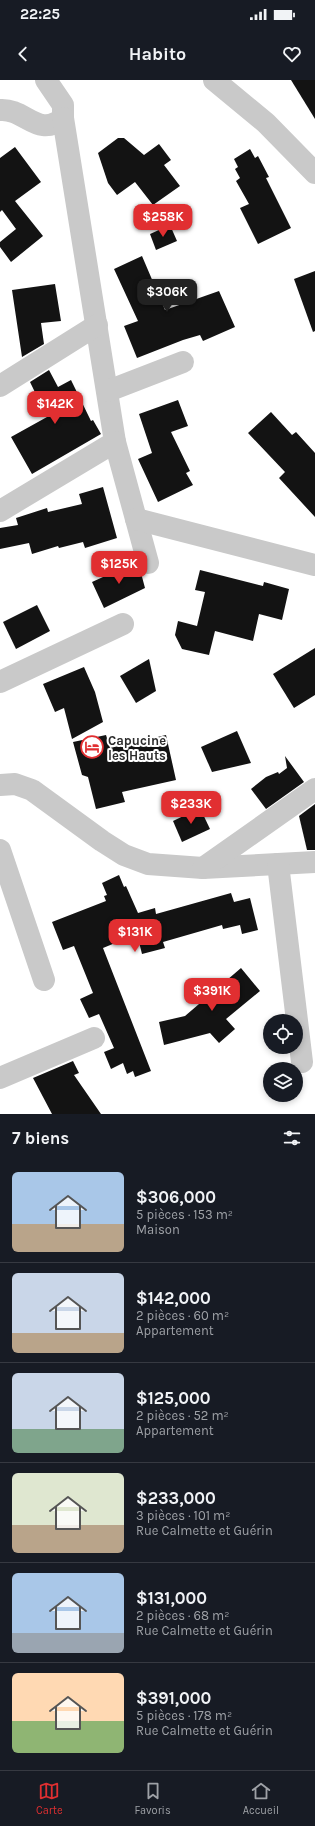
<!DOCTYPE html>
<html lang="fr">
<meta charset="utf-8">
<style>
:root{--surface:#171b24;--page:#242831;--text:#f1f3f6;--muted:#9ea1a6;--line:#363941;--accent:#e12f31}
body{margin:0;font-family:Karla,sans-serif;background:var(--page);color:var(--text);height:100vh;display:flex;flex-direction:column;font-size:15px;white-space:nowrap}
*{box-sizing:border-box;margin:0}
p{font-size:13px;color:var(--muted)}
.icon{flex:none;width:22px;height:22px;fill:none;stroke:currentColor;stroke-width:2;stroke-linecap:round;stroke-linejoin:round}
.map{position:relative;height:1034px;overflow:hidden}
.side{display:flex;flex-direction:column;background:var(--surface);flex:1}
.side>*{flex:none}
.controls{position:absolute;left:263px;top:934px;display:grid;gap:8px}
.controls a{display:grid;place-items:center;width:40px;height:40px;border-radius:50%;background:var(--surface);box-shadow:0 2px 6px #0003;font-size:20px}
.price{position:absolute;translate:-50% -34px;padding:0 9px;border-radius:8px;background:var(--accent);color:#fff;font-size:13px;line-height:26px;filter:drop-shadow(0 1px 2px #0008)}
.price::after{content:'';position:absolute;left:50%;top:24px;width:12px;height:9px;margin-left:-6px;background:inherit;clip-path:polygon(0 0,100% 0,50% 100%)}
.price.selected{background:#222;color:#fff}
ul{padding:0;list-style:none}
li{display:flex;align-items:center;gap:12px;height:100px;padding:0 12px}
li+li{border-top:1px solid var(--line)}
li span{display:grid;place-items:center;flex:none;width:112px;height:80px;border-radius:6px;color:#555}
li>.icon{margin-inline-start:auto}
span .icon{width:48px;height:48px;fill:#fffc;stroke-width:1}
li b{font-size:17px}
h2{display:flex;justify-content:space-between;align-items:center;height:48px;padding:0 12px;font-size:17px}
.status{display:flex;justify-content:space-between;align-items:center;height:28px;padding:0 20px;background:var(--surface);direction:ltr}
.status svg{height:11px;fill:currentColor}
header{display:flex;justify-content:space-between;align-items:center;height:52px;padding:0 12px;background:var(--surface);font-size:18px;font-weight:700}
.tab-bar{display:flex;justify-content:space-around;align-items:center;height:56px;border-top:1px solid var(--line);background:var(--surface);font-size:11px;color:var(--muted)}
.tab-bar a{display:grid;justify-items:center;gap:2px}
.tab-bar .selected{color:var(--accent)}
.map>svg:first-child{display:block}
</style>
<div class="status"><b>22:25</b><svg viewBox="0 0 49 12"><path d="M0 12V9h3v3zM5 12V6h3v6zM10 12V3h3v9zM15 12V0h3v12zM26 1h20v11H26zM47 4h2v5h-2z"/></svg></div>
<header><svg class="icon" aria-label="back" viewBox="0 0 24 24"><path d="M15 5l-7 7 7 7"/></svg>Habito<svg class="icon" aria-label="heart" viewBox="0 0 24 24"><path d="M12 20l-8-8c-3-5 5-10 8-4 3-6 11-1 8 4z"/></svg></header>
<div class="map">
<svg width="315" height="1034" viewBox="0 0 315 1034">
<rect width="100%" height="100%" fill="#fff"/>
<g fill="#131313">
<path d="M291,0H315V39Z"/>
<path d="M118,58H124L144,75L159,64L171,80L164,85L180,106L153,125L135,102L117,115L108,103L98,73Z"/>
<path d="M15,67L41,102L15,121L43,156L11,182L0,167V162L16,149L2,130L0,132V78Z"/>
<path d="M250,69L255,78L258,76L269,97L266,98L291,148L258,164L240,128L249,124L236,101L240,98L235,89L238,87L234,79Z"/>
<path d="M170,145L177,161L156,170L150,154Z"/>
<path d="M142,176L165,230L219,211L235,247L203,261L200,255L183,260L137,278L124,246L138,241L114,189Z"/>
<path d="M315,191V251L313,252L294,199Z"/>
<path d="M55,204L61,241L41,243L44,264L22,277L12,210Z"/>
<path d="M49,290L58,307L71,300L91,341L93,340L101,354L32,394L11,357L47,337L30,302Z"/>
<path d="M178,320L188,346L171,352L190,391L186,393L193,405L158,422L138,379L152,373L139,334Z"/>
<path d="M271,332L292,355L296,352L315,373V437L279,398L285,392L248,353Z"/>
<path d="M103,407L117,458L85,468L83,462L59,468L58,466L32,474L29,463L0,469V448L18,445L16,438L47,428L48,432L82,424L79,414Z"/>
<path d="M136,485L141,493L145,508L104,528L92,502L125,487L126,490Z"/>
<path d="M200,490L263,506L264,502L289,509L282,540L259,534L253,561L215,551L209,575L182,569L175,555L178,541L197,546L205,512L195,510Z"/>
<path d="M37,525L50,551L16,569L3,542Z"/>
<path d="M315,568V615L294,628L273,594Z"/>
<path d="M149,579L156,611L136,623L120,596Z"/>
<path d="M84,587L95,612L103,642L72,659L64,628L55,632L43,604Z"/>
<path d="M237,651L251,683L212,692L201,667Z"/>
<path d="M106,655L110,668L166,655L176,700L122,712L125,722L96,729L88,697L82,695L73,662Z"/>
<path d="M285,676L304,702L266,729L251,709L266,697L278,692L279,694L287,688Z"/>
<path d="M315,724V770H307L299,736Z"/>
<path d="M200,728L210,749L182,762L173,741Z"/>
<path d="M119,795L124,807L126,806L138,833L155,828L156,834L231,813L234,822L250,818L258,850L242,854L240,845L223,849L222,845L163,862L165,868L142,874L137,854L103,868L151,991L135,997L133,991L127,994L123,983L111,989L104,972L114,968L99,934L89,938L80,919L93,913L74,866L63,870L52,842L106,821L104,816L107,815L102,803Z"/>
<path d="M241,888L260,911L226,939L235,949L219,963L210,953L164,965L159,942L185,936Z"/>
<path d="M73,981L79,993L74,995L101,1034H52L33,998Z"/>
</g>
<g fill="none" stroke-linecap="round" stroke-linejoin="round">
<g stroke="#c9c9c9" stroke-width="22">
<path d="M214,0L266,43L315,93"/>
<path d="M0,30C25,28 38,59 63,38V25L46,0"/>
<path d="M63,38L115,362L148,483"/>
<path d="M0,306L97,245"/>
<path d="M108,311L183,282"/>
<path d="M0,431L115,362"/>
<path d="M136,439L315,485"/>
<path d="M0,602L123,544"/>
<path d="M0,705L15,704L32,710L102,761L124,775L148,784L203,788L315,782"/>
<path d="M0,770L44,900"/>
<path d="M278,784L302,982"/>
<path d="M203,788L315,709"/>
<path d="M0,998L94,958"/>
</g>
</g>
<defs>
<g id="hotel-ring" transform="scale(1.15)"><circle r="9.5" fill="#fff" stroke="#e12f31" stroke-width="1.5"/><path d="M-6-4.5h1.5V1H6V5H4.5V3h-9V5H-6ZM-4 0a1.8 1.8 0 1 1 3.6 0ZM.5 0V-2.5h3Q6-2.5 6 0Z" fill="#e12f31"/></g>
</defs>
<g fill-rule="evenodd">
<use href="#hotel-ring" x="92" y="667"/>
</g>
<g text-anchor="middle" stroke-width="4" stroke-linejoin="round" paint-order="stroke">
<g font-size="13" font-weight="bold" fill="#2c2c2c" stroke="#fff" text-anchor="start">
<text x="108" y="665">Capucine<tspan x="108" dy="15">les Hauts</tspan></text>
</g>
</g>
</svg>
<div class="controls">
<a><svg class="icon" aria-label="locate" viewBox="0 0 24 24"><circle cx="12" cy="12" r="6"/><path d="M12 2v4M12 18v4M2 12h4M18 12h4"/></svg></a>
<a><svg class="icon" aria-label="layers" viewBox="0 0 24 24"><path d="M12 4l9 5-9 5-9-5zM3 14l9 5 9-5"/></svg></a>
</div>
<b class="price" style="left:163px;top:158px">$258K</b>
<b class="price selected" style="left:167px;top:233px">$306K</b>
<b class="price" style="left:55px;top:345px">$142K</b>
<b class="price" style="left:119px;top:505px">$125K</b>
<b class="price" style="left:191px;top:745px">$233K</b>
<b class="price" style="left:135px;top:873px">$131K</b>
<b class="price" style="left:212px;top:932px">$391K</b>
</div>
<section class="side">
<h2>7 biens<svg class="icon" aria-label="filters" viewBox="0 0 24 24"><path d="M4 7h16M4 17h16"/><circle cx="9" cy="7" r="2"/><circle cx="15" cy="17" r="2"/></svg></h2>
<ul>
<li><span style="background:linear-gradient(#a9c7e8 65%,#b9a48a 0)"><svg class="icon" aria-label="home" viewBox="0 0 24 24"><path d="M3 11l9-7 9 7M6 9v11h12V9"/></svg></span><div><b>$306,000</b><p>5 pièces · 153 m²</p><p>Maison</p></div></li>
<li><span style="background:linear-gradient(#c9d6e8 75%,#b9a48a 0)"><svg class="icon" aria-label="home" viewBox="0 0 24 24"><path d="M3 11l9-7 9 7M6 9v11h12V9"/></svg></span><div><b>$142,000</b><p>2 pièces · 60 m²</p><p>Appartement</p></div></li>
<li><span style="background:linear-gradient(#c9d6e8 70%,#7fa58c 0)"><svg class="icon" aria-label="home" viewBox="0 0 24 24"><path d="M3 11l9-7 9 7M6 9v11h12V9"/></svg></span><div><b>$125,000</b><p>2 pièces · 52 m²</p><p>Appartement</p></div></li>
<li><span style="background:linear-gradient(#dfe7d0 65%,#b9a48a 0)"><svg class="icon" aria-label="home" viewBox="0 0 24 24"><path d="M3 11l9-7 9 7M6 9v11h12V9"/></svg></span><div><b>$233,000</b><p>3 pièces · 101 m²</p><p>Rue Calmette et Guérin</p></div></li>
<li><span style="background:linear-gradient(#a9c7e8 75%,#9aa5b1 0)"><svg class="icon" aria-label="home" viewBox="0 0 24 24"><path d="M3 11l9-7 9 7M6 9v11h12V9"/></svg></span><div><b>$131,000</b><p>2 pièces · 68 m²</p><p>Rue Calmette et Guérin</p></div></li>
<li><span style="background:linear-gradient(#ffd9b3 60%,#8fb573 0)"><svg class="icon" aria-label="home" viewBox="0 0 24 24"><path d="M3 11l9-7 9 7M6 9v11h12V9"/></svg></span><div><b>$391,000</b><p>5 pièces · 178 m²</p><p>Rue Calmette et Guérin</p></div></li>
</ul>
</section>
<nav class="tab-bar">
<a class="selected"><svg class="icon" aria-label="map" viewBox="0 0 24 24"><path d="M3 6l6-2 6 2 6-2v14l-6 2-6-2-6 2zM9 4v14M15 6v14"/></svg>Carte</a>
<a><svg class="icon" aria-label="saved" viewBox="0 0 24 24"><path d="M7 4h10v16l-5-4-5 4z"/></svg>Favoris</a>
<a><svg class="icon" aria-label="home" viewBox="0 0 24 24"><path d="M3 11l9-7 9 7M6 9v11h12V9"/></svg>Accueil</a>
</nav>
